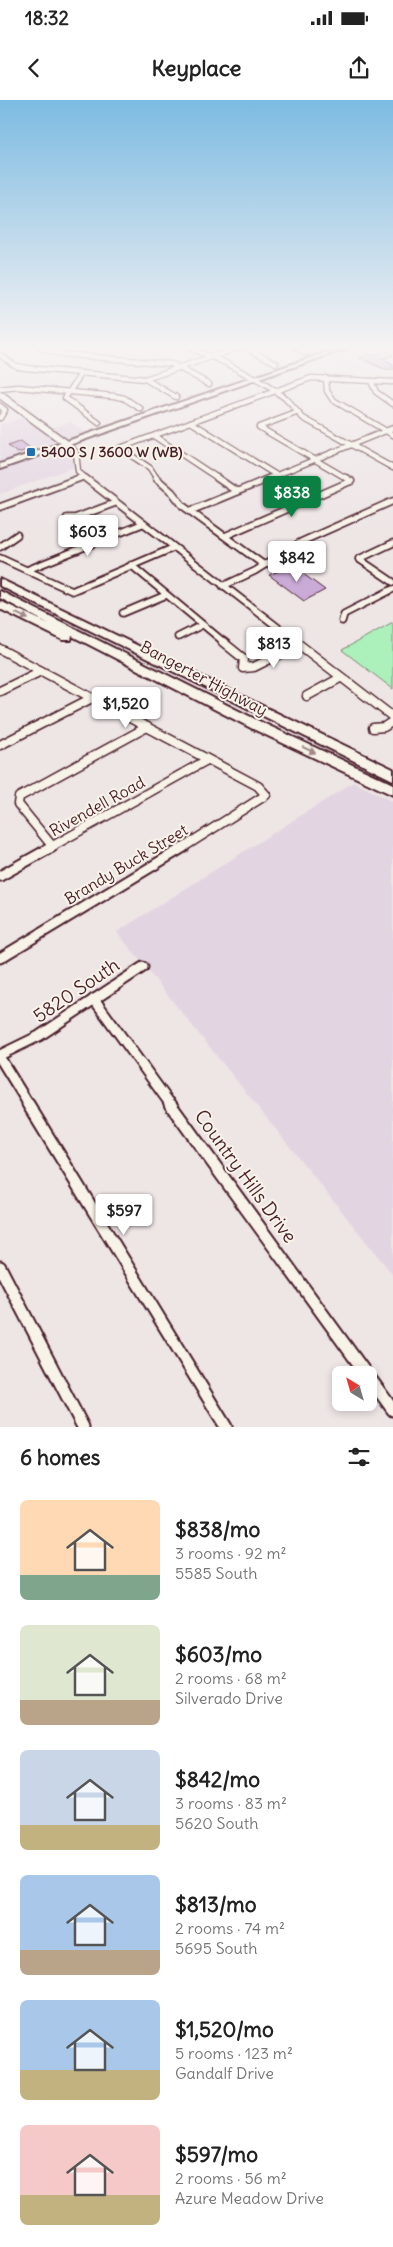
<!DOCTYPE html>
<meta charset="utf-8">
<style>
:root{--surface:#fff;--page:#f2f2f2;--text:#222;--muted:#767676;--accent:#0b8043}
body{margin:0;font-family:Delius,sans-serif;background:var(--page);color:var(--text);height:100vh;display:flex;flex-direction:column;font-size:19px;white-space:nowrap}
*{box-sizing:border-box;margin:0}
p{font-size:16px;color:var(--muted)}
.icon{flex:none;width:28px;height:28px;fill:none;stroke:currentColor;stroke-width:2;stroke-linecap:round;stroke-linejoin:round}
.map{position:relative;height:1327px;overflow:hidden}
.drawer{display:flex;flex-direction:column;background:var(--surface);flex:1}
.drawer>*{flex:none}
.needle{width:32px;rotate:323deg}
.buttons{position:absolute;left:332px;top:1266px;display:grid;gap:10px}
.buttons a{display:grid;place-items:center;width:45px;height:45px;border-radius:8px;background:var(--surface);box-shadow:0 2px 8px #0003;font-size:25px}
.price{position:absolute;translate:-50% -42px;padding:0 11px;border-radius:5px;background:#fff;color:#222;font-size:16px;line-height:32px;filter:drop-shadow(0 1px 2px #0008)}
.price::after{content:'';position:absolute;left:50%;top:30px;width:15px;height:11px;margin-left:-8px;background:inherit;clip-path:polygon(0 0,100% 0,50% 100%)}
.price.on{background:var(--accent);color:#fff}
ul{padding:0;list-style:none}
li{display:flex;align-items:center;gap:15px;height:125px;padding:0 20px}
li span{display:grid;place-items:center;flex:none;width:140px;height:100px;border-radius:8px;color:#555}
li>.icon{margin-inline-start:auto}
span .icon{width:60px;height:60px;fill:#fffc;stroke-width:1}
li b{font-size:21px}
h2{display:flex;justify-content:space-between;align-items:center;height:60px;padding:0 20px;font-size:21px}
.status{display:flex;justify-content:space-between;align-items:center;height:35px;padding:0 25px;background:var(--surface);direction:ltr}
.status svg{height:14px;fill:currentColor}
header{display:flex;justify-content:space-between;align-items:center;height:65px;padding:0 20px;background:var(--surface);font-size:22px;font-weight:700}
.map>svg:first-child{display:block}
</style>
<div class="status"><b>18:32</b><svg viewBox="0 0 49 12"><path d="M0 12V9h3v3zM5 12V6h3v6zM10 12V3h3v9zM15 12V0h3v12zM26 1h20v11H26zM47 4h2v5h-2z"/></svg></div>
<header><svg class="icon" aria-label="back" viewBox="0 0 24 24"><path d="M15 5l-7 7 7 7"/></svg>Keyplace<svg class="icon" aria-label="share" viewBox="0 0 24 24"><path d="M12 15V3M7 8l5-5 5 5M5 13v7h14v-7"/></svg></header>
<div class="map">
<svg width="393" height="1327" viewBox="0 0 393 1327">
<rect width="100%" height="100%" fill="#eee5e5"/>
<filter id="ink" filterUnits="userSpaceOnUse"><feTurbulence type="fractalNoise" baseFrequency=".02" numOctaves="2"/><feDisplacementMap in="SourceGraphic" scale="10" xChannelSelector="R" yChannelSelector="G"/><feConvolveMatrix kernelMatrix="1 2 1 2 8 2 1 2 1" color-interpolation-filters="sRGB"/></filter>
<g filter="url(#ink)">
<g fill="#e3d4e1">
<path d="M360,248H393V272L305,267Z"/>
<path d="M24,317L57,342L0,362V325Z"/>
<path d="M70,322L85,333L65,339L50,329Z"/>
<path d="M63,349L72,354L74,367L0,394V371Z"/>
<path d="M354,682L393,702V1175L117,832Z"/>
</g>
<path fill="#acf0bb" stroke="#7b8873" d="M393,522V589L342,550Z"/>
<g fill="#caabd7" stroke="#4a1f2b">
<path d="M386,251L393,255L382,259L393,265V270H386L360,258L368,254L372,256Z"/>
<path d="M21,341L31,349L17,353L8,346Z"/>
<path d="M290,466L295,468L325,490L304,501L269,475Z"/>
</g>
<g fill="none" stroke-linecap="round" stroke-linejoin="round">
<g stroke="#4a1f2b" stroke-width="7">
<g id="street-far4">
<path d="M41,248L61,254L172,264L209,284"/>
<path d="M190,248L224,262L266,285L285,298L303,318L393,368"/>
<path d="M247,248L276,263"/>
<path d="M297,248L306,253"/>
<path d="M0,255L16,266L26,268L145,279L238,248"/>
<path d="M81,274L65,298L99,323"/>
<path d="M326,278L327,291L333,300L393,335"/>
<path d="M145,279L176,297"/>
<path d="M371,281L376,292L393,304"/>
<path d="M0,289L18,287L114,296L124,298L141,309"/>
<path d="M0,306L5,310L0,318"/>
<path d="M296,313L259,327L348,379"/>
<path d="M191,322L276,375"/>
<path d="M154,336L219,379"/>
<path d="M67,344L76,352L78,371L86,379"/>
<path d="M120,348L311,278L393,282"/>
<path d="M120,348L150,368L157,379"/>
<path d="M76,379L83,377"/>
<path d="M267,379L393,328"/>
</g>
</g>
<g stroke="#4a1f2b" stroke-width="9">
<g id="street-far3">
<path d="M85,378L298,543"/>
<path d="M156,378L172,392L183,406L264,465"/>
<path d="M217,378L236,391"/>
<path d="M346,378L351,381"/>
<path d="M0,407L80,378"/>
<path d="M190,411L270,378"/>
<path d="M67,418H75L115,403"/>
<path d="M225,436L351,381"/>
<path d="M0,447L17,435"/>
<path d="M0,458L72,491L173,448"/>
<path d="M359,459L393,482"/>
<path d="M359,459L393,443"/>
<path d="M131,465L225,543"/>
<path d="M27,470L142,424"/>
<path d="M223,486L255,471L301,442L393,401"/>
<path d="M123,513L166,495"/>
<path d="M342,521L344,514L393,489"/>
<path d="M178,537L202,525"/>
</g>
</g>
<g stroke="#4a1f2b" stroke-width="11">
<g id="street-far2">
<path d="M223,542L244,559L243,568L254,567L298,545"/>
<path d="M296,542L393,617"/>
<path d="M0,549L258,686L266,695L182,748"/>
<path d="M0,591L41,571"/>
<path d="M307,596L340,578"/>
<path d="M373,628L384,627L393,621"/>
<path d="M0,645L92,598"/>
<path d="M53,747L18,704L19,697L147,627"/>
<path d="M49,748L207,660"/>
</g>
</g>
<g stroke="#4a1f2b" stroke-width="13">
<g id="street-far1">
<path d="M0,776L52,747"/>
<path d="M0,858L184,747"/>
<path d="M94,899L171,1005"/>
<path d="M0,955L39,936L143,867"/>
<path d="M0,958L29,1005"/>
</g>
</g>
<g stroke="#4a1f2b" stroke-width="15">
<g id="street">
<path d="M28,1004L226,1327"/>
<path d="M170,1004L367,1275"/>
<path d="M0,1167L83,1327"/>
<path d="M369,1277L393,1310"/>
</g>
</g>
<g stroke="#4a1f2b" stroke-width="9">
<path id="secondary" d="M0,295L67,344"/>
</g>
<g stroke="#4a1f2b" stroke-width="4">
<path id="primary" d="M339,248H348L0,369V364Z"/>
</g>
<g stroke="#4a1f2b" stroke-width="4">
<g id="highway">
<path d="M0,479L393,669V680L0,486Z"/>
<path d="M0,491L263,623L393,684V695L253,629L72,536L71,540H63L0,509V501L49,524L0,498Z"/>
</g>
</g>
<use href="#street-far4" stroke="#f7f3e8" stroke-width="4.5"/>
<use href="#street-far3" stroke="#f7f3e8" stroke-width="5.5"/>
<use href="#street-far2" stroke="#f7f3e8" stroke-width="8"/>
<use href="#street-far1" stroke="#f7f3e8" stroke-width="9"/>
<use href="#street" stroke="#f7f3e8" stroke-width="11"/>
<use href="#secondary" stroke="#f7f3e8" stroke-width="6"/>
<use href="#primary" fill="#f7f3e8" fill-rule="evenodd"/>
<use href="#highway" fill="#f7f3e8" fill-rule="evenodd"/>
</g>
<defs><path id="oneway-solid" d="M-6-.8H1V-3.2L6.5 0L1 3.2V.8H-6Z" transform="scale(1.25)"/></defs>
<g fill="#a0898a">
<use href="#oneway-solid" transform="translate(22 516) rotate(26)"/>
<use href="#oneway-solid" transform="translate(309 650) rotate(25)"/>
</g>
</g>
<linearGradient id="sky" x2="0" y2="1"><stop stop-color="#7cbbe2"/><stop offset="0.57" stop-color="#f7f3f3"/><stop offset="1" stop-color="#f7f3f3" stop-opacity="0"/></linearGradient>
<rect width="393" height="434" fill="url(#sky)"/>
<rect fill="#1f6fb2" stroke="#f7f3e8" stroke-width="2" x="26" y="347" width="10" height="10" rx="2.5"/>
<g text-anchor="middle" stroke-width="4" stroke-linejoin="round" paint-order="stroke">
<g font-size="14" font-weight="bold" fill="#4a1f2b" stroke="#f7f3e8" text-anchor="start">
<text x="41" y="357">5400 S / 3600 W (WB)</text>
</g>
<g font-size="16" fill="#4a1f2b" stroke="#f7f3e8">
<text transform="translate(204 578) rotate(28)" y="6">Bangerter Highway</text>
<text transform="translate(97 706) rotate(-29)" y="6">Rivendell Road</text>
<text transform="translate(126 764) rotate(-31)" y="6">Brandy Buck Street</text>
</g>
<g font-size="19" fill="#4a1f2b" stroke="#f7f3e8">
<text transform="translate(76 890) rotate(-34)" y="7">5820 South</text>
<text transform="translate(246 1076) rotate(54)" y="7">Country Hills Drive</text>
</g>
</g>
</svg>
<div class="buttons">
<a><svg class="needle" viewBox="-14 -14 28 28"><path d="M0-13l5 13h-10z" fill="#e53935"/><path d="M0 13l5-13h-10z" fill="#767676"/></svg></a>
</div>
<b class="price on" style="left:292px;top:418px">$838</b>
<b class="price" style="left:88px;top:457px">$603</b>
<b class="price" style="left:297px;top:483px">$842</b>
<b class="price" style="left:274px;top:569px">$813</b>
<b class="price" style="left:126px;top:629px">$1,520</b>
<b class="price" style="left:124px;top:1136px">$597</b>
</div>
<section class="drawer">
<h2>6 homes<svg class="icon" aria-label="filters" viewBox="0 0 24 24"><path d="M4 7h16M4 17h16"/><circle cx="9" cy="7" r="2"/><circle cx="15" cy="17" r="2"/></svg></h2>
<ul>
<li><span style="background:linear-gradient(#ffd9b3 75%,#7fa58c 0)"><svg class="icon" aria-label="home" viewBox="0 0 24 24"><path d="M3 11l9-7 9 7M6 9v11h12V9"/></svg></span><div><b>$838/mo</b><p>3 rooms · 92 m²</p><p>5585 South</p></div></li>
<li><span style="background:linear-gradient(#dfe7d0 75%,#b9a48a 0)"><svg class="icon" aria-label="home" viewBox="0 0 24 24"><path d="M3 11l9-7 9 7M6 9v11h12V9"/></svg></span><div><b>$603/mo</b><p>2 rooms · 68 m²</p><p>Silverado Drive</p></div></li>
<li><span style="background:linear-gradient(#c9d6e8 75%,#c2b280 0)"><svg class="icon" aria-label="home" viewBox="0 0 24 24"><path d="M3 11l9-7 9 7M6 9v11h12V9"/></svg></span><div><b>$842/mo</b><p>3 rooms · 83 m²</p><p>5620 South</p></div></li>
<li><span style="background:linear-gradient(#a9c7e8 75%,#b9a48a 0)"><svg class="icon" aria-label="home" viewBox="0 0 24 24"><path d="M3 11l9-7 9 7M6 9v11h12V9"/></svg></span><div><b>$813/mo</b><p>2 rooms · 74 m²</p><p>5695 South</p></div></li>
<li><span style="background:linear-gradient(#a9c7e8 70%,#c2b280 0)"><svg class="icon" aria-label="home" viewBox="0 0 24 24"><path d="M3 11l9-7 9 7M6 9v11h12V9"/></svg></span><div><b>$1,520/mo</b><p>5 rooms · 123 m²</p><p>Gandalf Drive</p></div></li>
<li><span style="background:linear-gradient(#f6c9c9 70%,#c2b280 0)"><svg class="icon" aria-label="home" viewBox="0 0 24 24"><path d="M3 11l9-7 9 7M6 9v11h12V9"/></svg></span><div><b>$597/mo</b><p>2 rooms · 56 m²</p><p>Azure Meadow Drive</p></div></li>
</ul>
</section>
